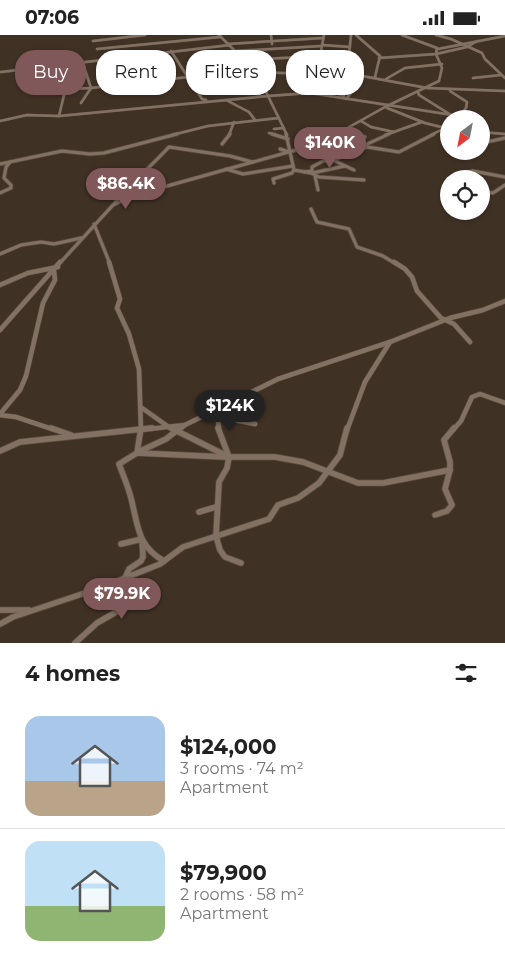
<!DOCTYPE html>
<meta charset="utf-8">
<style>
:root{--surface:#fff;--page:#f2f2f2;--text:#222;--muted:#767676;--line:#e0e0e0;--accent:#815859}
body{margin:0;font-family:Montserrat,sans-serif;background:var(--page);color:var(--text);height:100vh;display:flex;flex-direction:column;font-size:19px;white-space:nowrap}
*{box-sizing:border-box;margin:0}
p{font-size:16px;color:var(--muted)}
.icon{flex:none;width:28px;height:28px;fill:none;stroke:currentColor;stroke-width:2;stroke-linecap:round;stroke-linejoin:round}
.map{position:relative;height:608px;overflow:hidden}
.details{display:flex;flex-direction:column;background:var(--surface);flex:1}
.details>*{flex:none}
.top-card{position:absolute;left:15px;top:15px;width:475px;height:45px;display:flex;gap:10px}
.needle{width:32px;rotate:212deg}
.buttons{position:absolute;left:440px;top:75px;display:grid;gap:10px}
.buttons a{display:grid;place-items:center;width:50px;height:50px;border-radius:50%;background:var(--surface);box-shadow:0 1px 4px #0004;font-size:25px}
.price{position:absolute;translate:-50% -42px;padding:0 11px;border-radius:18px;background:var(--accent);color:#fff;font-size:16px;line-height:32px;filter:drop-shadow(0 1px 2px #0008)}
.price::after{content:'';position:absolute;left:50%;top:30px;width:15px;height:11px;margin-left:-8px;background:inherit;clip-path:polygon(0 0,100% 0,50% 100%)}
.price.current{background:#222;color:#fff}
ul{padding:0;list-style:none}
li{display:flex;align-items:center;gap:15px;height:125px;padding:0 25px}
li+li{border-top:1px solid var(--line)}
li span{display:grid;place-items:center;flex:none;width:140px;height:100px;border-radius:15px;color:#555}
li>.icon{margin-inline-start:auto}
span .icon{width:60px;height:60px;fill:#fffc;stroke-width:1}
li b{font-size:21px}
h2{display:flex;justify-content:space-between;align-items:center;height:60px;padding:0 25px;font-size:21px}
.pill{padding:0 18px;border-radius:20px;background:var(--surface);box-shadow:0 1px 4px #0004;font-size:18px;line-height:45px}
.pill.current{background:var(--accent);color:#fff}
.status{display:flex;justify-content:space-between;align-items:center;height:35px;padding:0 25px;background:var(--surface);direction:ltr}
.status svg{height:14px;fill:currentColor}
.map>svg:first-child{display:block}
</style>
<div class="status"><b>07:06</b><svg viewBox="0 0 49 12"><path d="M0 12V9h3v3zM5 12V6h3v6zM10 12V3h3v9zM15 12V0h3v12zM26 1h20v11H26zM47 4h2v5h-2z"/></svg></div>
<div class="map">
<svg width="505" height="608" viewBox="0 0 505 608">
<rect width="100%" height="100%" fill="#403125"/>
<path fill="#423848" d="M225,35L233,50L198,53L191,38Z"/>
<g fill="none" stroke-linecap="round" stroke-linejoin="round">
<g stroke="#594d42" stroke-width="3">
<g id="street-far3">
<path d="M271,0L272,9"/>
<path d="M356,0L380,21L375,42"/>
<path d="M436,0L451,4L482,18L485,24L505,43"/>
<path d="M93,6L145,0"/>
<path d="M228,9L323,3"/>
<path d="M322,10L350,12"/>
<path d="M97,14L220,2"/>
<path d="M438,14L505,1"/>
<path d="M171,16L202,64L206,65"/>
<path d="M235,16L322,11"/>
<path d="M379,23L436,19L437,13L402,0"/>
<path d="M244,25L321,21"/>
<path d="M59,29L64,60L59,81"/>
<path d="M1,37L230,10"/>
<path d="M256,37L362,41L427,53L505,56"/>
<path d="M347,40L351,0"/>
<path d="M473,43L501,40"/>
<path d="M386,44L405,33L442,29"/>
<path d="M320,45L337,56L334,57L344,61"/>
<path d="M64,54L91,53L188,42"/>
<path d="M450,56L467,67L466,73L459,81L461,84"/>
<path d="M418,57L419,60L451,80"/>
<path d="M311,58L321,43V16L324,0"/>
<path d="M346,64L361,46L362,41"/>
<path d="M226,65L249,77L255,85"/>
<path d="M81,68L91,53L82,26"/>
<path d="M387,73L425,88L449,94"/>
<path d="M0,86L27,80L59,81L268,61L256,37L219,0"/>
<path d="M361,86L371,92L394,97"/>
<path d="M274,94L284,93"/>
<path d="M347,94L361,100"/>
<path d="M481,97L505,99"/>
<path d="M269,98L276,100"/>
<path d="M172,100L208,91L279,83"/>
<path d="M229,100L234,87"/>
<path d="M287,100L268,61L310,58L459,81"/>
<path d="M335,100L385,72L439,46L442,33L436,19L467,12L477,6"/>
<path d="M385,100L422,87"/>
<path d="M431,100L445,93"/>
</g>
</g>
<g stroke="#594d42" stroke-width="4.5">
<g id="street-far2">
<path d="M272,99L288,104"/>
<path d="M286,99L294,135"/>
<path d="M331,103L364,111"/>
<path d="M487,107L505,103"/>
<path d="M320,108L349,118"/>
<path d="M222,109L230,99"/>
<path d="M356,109L365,102L358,99"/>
<path d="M363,111L389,99"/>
<path d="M280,114L289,117"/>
<path d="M333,125L354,135"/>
<path d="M0,129L62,116L90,119L104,118L177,99"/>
<path d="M226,134L243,139L293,131"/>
<path d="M294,135L311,138L319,142L364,145"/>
<path d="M304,137L312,136V132L323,126L336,124L367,112L399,117L434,99"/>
<path d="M312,138L345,131"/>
<path d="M455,139L473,136L505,142"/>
<path d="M315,141L318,155"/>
<path d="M274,148L273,144L292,138L294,135"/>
<path d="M487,157L493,158L505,150"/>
<path d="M0,158L11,153V150L4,143L6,132L10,127"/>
<path d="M114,169C131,149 151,131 169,112L230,121L252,127"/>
<path d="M311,174L317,187L349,194L357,212L383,221L396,229"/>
<path d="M94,189L110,229"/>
<path d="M0,219L21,210L41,207L54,209L81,203"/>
<path d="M59,229L113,170L135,160L321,108L337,99"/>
</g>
</g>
<g stroke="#594d42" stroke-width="5.5">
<g id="street-far1">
<path d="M109,227L120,264L117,273L129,299L139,334L141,395"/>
<path d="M394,227L405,234L412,242L417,256L441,283L454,289L470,307"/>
<path d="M0,250L28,238L58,232"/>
<path d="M0,295L60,227"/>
<path d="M142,373L173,395"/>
<path d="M217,375L219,395"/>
<path d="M0,379L20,355L26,341L43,268L55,245L54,236"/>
<path d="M0,380L16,382L55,395"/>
<path d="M218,382L255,389"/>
<path d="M140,395L185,390L278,344L390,307L450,283L483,275L505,266"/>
<path d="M179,395L185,390"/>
<path d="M347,395L365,347L390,307"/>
<path d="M453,395L461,386L472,362L480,359L505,368"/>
</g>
</g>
<g stroke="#594d42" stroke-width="7">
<g id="street">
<path d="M51,393L71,400"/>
<path d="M141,393L137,418L119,429C123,440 128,451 131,463C138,490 137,511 164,526"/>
<path d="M171,393L229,422H275L303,427L358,448H383L450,435V427L444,405L454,393"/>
<path d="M218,393L229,422L227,433L219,447L216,501L220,515L225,522L241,528"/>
<path d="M0,416L20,407L152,393"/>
<path d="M138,417L166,404L180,393"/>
<path d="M137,418L225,422"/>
<path d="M199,477L216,472"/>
<path d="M435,480L447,476L452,470L445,454L450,435"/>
<path d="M0,575H29"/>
<path d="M0,589L13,582L100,553L160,529L183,512L269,484L278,470L298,463L319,448L340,420L347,393"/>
<path d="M75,608L97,588L123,573L127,554L125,543L129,534L141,526L143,522L142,504L121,509"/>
</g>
</g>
<use href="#street-far3" stroke="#827163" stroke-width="2.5"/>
<use href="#street-far2" stroke="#827163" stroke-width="3"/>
<use href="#street-far1" stroke="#827163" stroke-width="4.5"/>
<use href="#street" stroke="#827163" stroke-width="5.5"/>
</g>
</svg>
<div class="buttons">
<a><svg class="needle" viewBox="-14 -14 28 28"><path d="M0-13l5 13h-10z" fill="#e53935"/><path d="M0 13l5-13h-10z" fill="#767676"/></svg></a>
<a><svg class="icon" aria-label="locate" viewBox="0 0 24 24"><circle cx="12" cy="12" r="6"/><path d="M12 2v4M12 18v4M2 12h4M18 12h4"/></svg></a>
</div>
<b class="price" style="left:330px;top:134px">$140K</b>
<b class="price" style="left:126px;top:175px">$86.4K</b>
<b class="price current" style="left:230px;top:397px">$124K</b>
<b class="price" style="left:122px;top:585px">$79.9K</b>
<div class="top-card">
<a class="pill current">Buy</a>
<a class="pill">Rent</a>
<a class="pill">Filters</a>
<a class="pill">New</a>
</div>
</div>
<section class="details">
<h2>4 homes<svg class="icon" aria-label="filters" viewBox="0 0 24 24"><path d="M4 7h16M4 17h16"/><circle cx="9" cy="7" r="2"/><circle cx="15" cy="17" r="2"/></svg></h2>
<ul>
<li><span style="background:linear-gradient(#a9c7e8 65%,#b9a48a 0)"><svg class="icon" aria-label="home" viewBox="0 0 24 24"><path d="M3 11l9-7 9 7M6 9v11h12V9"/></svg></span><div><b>$124,000</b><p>3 rooms · 74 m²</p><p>Apartment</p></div></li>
<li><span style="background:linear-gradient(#bfe0f5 65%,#8fb573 0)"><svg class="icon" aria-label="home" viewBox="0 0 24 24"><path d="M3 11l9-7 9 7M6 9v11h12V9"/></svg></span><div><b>$79,900</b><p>2 rooms · 58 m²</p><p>Apartment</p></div></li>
</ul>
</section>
